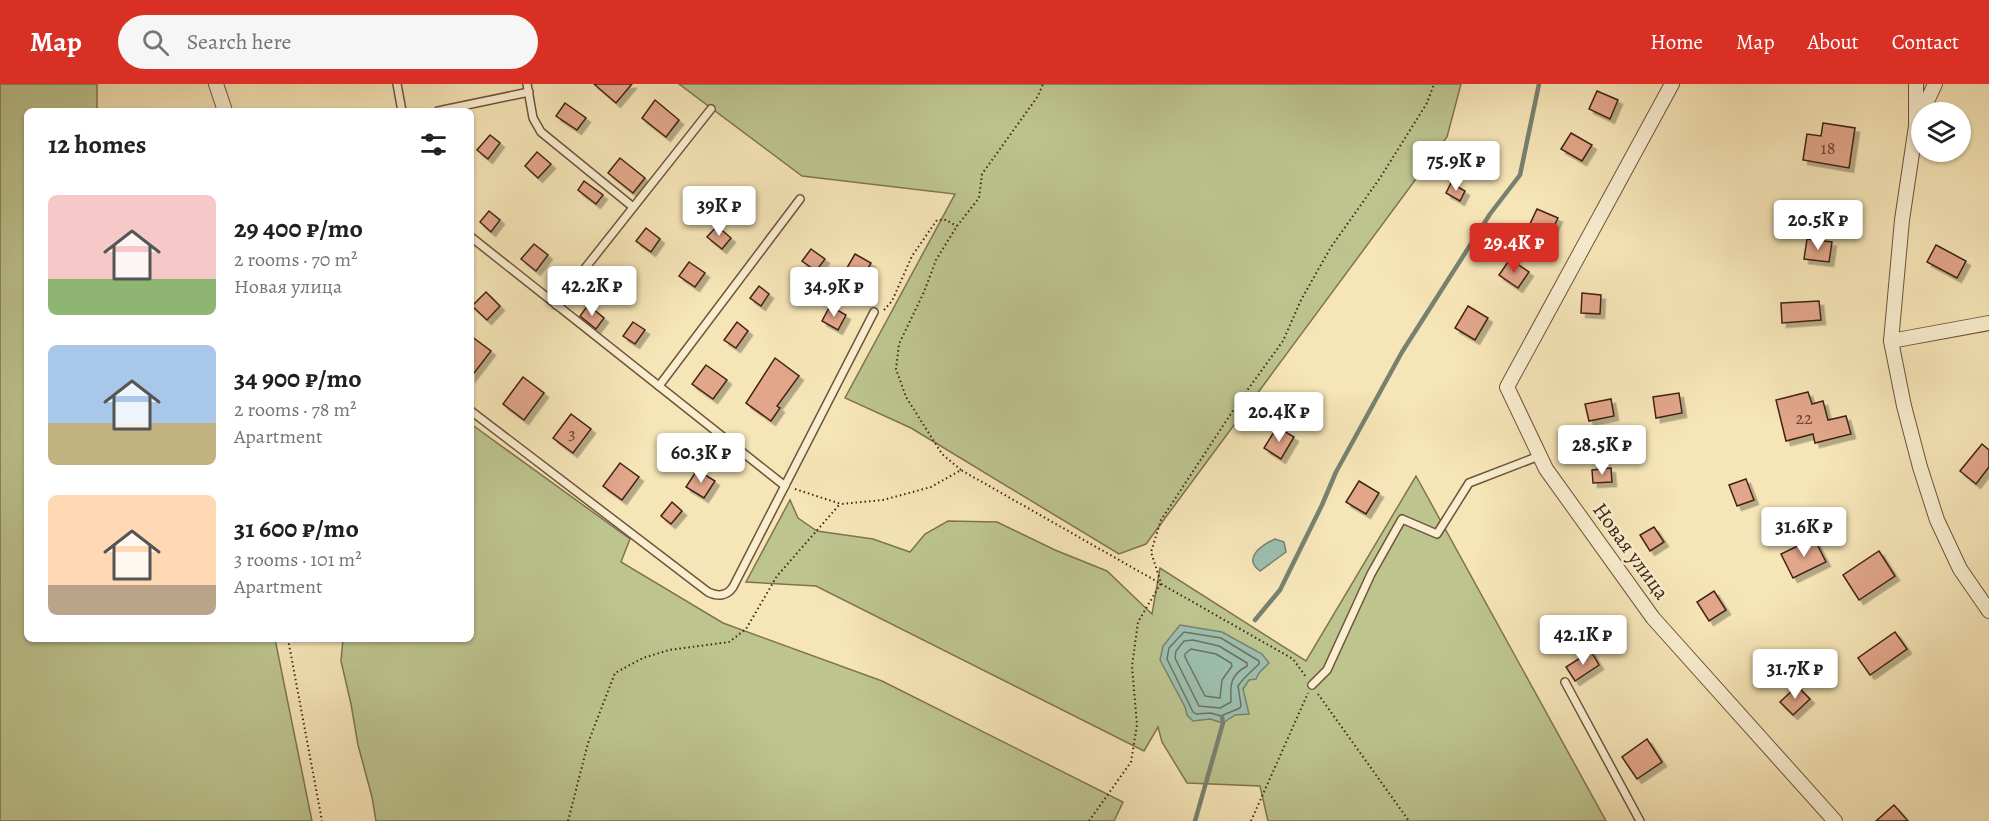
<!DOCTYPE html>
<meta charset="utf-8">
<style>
:root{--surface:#fff;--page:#f6f6f6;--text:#202124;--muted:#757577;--accent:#d93025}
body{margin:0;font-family:Alegreya,serif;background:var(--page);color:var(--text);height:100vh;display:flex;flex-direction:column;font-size:22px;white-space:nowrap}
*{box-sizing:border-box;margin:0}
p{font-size:20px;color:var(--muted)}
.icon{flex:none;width:33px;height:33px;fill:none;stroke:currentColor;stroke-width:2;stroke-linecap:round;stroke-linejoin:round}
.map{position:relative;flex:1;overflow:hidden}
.panel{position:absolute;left:24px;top:24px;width:450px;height:534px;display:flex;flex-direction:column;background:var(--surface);border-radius:9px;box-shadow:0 2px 4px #0004}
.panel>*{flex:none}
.buttons{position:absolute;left:1911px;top:18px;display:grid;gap:12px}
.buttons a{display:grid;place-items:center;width:60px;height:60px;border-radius:50%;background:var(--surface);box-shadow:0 2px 4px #0004;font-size:30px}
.price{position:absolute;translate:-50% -51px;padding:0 14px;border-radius:6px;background:#fff;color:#222;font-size:20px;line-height:39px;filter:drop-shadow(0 2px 3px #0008)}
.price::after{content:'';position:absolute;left:50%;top:36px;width:18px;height:14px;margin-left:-9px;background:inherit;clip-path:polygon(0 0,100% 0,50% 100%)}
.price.current{background:var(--accent);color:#fff}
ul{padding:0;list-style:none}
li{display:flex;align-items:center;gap:18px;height:150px;padding:0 24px}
li span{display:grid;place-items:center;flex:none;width:168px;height:120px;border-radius:9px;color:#555}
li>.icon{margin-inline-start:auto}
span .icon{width:72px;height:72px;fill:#fffc;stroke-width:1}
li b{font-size:26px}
h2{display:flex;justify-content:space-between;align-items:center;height:72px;padding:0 24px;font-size:26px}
header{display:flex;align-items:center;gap:36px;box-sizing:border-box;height:84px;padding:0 30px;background:var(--accent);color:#fff}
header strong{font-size:28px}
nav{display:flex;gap:33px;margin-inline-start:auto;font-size:21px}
.search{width:420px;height:54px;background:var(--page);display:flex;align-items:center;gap:15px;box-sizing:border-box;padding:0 21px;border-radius:33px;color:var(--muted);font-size:22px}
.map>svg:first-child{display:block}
</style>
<header>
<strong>Map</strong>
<div class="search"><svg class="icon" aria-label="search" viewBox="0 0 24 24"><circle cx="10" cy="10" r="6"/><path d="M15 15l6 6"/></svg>Search here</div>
<nav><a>Home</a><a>Map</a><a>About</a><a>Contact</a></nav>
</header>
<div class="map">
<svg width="1989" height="737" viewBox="0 0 1989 737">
<defs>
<filter id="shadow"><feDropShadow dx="4.5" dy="4.5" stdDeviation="0" flood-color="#0004"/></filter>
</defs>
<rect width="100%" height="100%" fill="#f6e5b7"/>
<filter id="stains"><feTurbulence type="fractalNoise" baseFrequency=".00333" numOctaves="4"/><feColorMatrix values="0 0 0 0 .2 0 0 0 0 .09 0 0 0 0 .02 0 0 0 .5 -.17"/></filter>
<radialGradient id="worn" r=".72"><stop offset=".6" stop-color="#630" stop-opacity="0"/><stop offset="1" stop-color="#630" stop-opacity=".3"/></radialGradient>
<g fill="#bdc48e" stroke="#7f7450" stroke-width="1.5">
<path d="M0,0H97V27H27V555H275L312,737H0Z"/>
<path d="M679,0H1461L1447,53L1146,460L1119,470L911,344L845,314L955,110L802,92Z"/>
<path d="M471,340L630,455L621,478L723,539L882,597L1123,718L1114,737H376L372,713L358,661L351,620L341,577L343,555H471Z"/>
<path d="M1416,392L1606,737H1268L1260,702L1187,699L1162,658L1158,643L1144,667L816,502L746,498L790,416L798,434L817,447L873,455L910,468L925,450L948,437L997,438L1055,466L1107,487L1152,530L1160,484L1306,577Z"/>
</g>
<g fill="#9dbfaf" stroke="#788170" stroke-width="1.5">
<path d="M1275,455L1284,458L1286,468L1260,487C1242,474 1262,461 1275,455Z"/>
<path d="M1180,541L1222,548L1262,570L1269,579L1259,589L1256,595L1249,596L1243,605L1249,630L1235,631L1223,639L1210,635L1193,637L1187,631L1185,623L1160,576L1163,562Z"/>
</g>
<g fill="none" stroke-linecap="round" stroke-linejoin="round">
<g stroke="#6f7260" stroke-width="1.5">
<path d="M1184,548L1221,554L1259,577V580C1251,588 1244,593 1238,602L1241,621L1240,624L1221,632L1211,629L1196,630L1193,628L1167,575L1169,564Z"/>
<path d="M1193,556L1219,562L1247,579V582C1230,591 1230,601 1231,618L1220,624L1199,622L1175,574L1176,567L1184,557Z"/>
<path d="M1191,565L1216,570L1231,579L1232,582L1222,596L1220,614L1205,612L1185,573V570Z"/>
</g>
<g stroke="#788170" stroke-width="4.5">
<path d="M1255,536L1280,506L1322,421L1336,388L1402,268L1490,130L1520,91L1539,0"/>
<path d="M1195,737L1223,639L1222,633"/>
</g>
</g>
<g fill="#e2a68a" stroke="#412412" stroke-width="1.5" filter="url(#shadow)">
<path d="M594,0H632L616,19Z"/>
<path d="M1597,7L1618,16L1610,35L1589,25Z"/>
<path d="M655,16L679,36L666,53L642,34Z"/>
<path d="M565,19L586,34L577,46L556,32Z"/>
<path d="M1823,39L1855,44L1849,84L1803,76L1807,50L1821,52Z"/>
<path d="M1571,49L1592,61L1582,77L1561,65Z"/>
<path d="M490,51L500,59L488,75L477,66Z"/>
<path d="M537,68L551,80L538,94L525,82Z"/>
<path d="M620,74L645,94L633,109L608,89Z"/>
<path d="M584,97L603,111L596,120L578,106Z"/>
<path d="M1451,99L1465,107L1460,117L1446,109Z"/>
<path d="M1537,125L1558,134L1550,150L1530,140Z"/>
<path d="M489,127L500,136L491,148L480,138Z"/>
<path d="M717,142L731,154L722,165L707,153Z"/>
<path d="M646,144L660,155L651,168L636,157Z"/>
<path d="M1807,155L1832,158L1829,178L1804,175Z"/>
<path d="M534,160L548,171L536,187L521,175Z"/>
<path d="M1936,161L1966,177L1957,194L1927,178Z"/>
<path d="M811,165L825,175L816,187L802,177Z"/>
<path d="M855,170L871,179L860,198L844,189Z"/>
<path d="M1510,175L1529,188L1518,204L1499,191Z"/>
<path d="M689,178L705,189L695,203L679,192Z"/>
<path d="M759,202L769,210L761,222L750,214Z"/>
<path d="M486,208L500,222L487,236L472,222Z"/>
<path d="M1582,209L1601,211L1600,230L1581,229Z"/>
<path d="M1819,217L1821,236L1782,239L1781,219Z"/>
<path d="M588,221L604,234L596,245L580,232Z"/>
<path d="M830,222L846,231L838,246L822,237Z"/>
<path d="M1468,222L1488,234L1475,256L1455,244Z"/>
<path d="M633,238L645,246L635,260L623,252Z"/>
<path d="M737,238L748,247L736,264L724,256Z"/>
<path d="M471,252L491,267L471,293Z"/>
<path d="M775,274L799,292L777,322L780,324L771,337L746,319Z"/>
<path d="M706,281L727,296L713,315L692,300Z"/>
<path d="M523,293L544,309L524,336L503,320Z"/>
<path d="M1808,308L1812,320L1823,317L1828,336L1846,332L1851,350L1815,359L1813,350L1786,357L1776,316Z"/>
<path d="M1679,309L1682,329L1656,334L1653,313Z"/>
<path d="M1611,315L1614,332L1589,337L1585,320Z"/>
<path d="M571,330L591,345L573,369L553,354Z"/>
<path d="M1277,343L1294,353L1281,375L1264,364Z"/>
<path d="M1982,360L1989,366V383L1976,400L1960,387Z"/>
<path d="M620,379L639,393L622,416L603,402Z"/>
<path d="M1611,384L1612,398L1593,399L1592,386Z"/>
<path d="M697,386L715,397L704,414L686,403Z"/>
<path d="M1746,395L1754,416L1737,422L1729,401Z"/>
<path d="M1359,397L1379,409L1366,430L1346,418Z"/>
<path d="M672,418L682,427L671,440L661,432Z"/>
<path d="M1654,443L1664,458L1650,467L1640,451Z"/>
<path d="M1814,454L1826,478L1793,494L1781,470Z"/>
<path d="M1879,467L1895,492L1859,516L1843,491Z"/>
<path d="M1714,507L1726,526L1709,537L1697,518Z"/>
<path d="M1895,548L1907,565L1870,591L1858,574Z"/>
<path d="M1591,567L1599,581L1575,597L1566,583Z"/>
<path d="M1797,602L1810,615L1793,631L1780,618Z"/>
<path d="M1647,655L1662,678L1637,695L1622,673Z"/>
<path d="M1894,721L1908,737H1876Z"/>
</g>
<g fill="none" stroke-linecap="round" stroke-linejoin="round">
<g stroke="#6e543b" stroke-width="10">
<g id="lane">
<path d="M397,0L402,27"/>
<path d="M527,0L533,34L541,48L633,123"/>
<path d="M438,27L529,8"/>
<path d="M471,153L785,402"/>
<path d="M556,221L711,25"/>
<path d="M659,302L800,115"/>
<path d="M471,327L708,508C718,513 727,512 733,503L874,228"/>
<path d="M1565,598L1640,737"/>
<path d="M1312,601L1327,586L1371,490L1402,435L1437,450L1469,399L1539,372"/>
</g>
</g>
<g stroke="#6e543b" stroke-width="16">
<g id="street">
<path d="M216,0L225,27"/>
<path d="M1672,0L1507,303L1546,385L1653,534L1835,737"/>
<path d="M1922,28L1935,0"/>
<path d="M1922,29L1916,42L1902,136L1891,257L1904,322L1920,383L1937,436L1960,485L1989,527"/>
<path d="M1916,39V0"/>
<path d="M1891,257L1989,239"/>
</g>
</g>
<g stroke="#412412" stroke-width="2" stroke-dasharray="1.5 3" stroke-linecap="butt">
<path d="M884,226L892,217L912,172L937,136H946L957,142"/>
<path d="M961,386L942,370L906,313L896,285L899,260L924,208L936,176L957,142L979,114L982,90L1038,12L1043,0"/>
<path d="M795,405L841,420L883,416L931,403L961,386L1293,575L1306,593"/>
<path d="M288,555L322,737"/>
<path d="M1318,610L1409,737"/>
<path d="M568,737L588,659L615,589L643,574L669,566L729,558L746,545L777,492L840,420"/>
<path d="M1089,737L1131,678L1137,641L1132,582L1138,538L1161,499L1151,468L1161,436L1238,319L1283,257L1301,216L1331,163L1380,94L1427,19L1434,0"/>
<path d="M1251,737L1308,609"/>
</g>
<use href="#lane" stroke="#f9eed0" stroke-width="7"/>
<use href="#street" stroke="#f9eed0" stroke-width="14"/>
</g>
<g text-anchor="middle" stroke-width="5" stroke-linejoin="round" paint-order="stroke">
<g font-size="18" fill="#694430">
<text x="1828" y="70">18</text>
<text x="1804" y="340">22</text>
<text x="572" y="355">3</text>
</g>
<g font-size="21" fill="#412412" stroke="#f9eed0">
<text transform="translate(1631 467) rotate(54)" y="7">Новая улица</text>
</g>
</g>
<rect width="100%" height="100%" filter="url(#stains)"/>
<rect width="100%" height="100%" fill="url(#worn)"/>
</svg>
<div class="buttons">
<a><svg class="icon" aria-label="layers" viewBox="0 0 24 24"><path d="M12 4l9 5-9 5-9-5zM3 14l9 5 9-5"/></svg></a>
</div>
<b class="price" style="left:1456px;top:108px">75.9K ₽</b>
<b class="price" style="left:719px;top:153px">39K ₽</b>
<b class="price" style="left:1818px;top:167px">20.5K ₽</b>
<b class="price current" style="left:1514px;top:190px">29.4K ₽</b>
<b class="price" style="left:592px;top:233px">42.2K ₽</b>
<b class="price" style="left:834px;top:234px">34.9K ₽</b>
<b class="price" style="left:1279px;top:359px">20.4K ₽</b>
<b class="price" style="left:1602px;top:392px">28.5K ₽</b>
<b class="price" style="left:701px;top:400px">60.3K ₽</b>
<b class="price" style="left:1804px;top:474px">31.6K ₽</b>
<b class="price" style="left:1583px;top:582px">42.1K ₽</b>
<b class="price" style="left:1795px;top:616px">31.7K ₽</b>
<section class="panel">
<h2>12 homes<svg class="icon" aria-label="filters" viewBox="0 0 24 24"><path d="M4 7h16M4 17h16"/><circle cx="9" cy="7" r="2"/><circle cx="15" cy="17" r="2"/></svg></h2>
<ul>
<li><span style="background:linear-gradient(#f6c9c9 70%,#8fb573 0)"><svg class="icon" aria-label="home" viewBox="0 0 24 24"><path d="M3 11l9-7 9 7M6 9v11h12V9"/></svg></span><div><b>29 400 ₽/mo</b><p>2 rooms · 70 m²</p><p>Новая улица</p></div></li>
<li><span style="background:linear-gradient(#a9c7e8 65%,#c2b280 0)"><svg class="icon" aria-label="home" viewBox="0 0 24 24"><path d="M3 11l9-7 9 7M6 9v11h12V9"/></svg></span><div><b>34 900 ₽/mo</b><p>2 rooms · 78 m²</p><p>Apartment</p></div></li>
<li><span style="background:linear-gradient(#ffd9b3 75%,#b9a48a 0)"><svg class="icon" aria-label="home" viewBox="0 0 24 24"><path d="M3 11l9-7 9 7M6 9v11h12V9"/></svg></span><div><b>31 600 ₽/mo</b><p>3 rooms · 101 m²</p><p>Apartment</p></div></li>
</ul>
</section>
</div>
